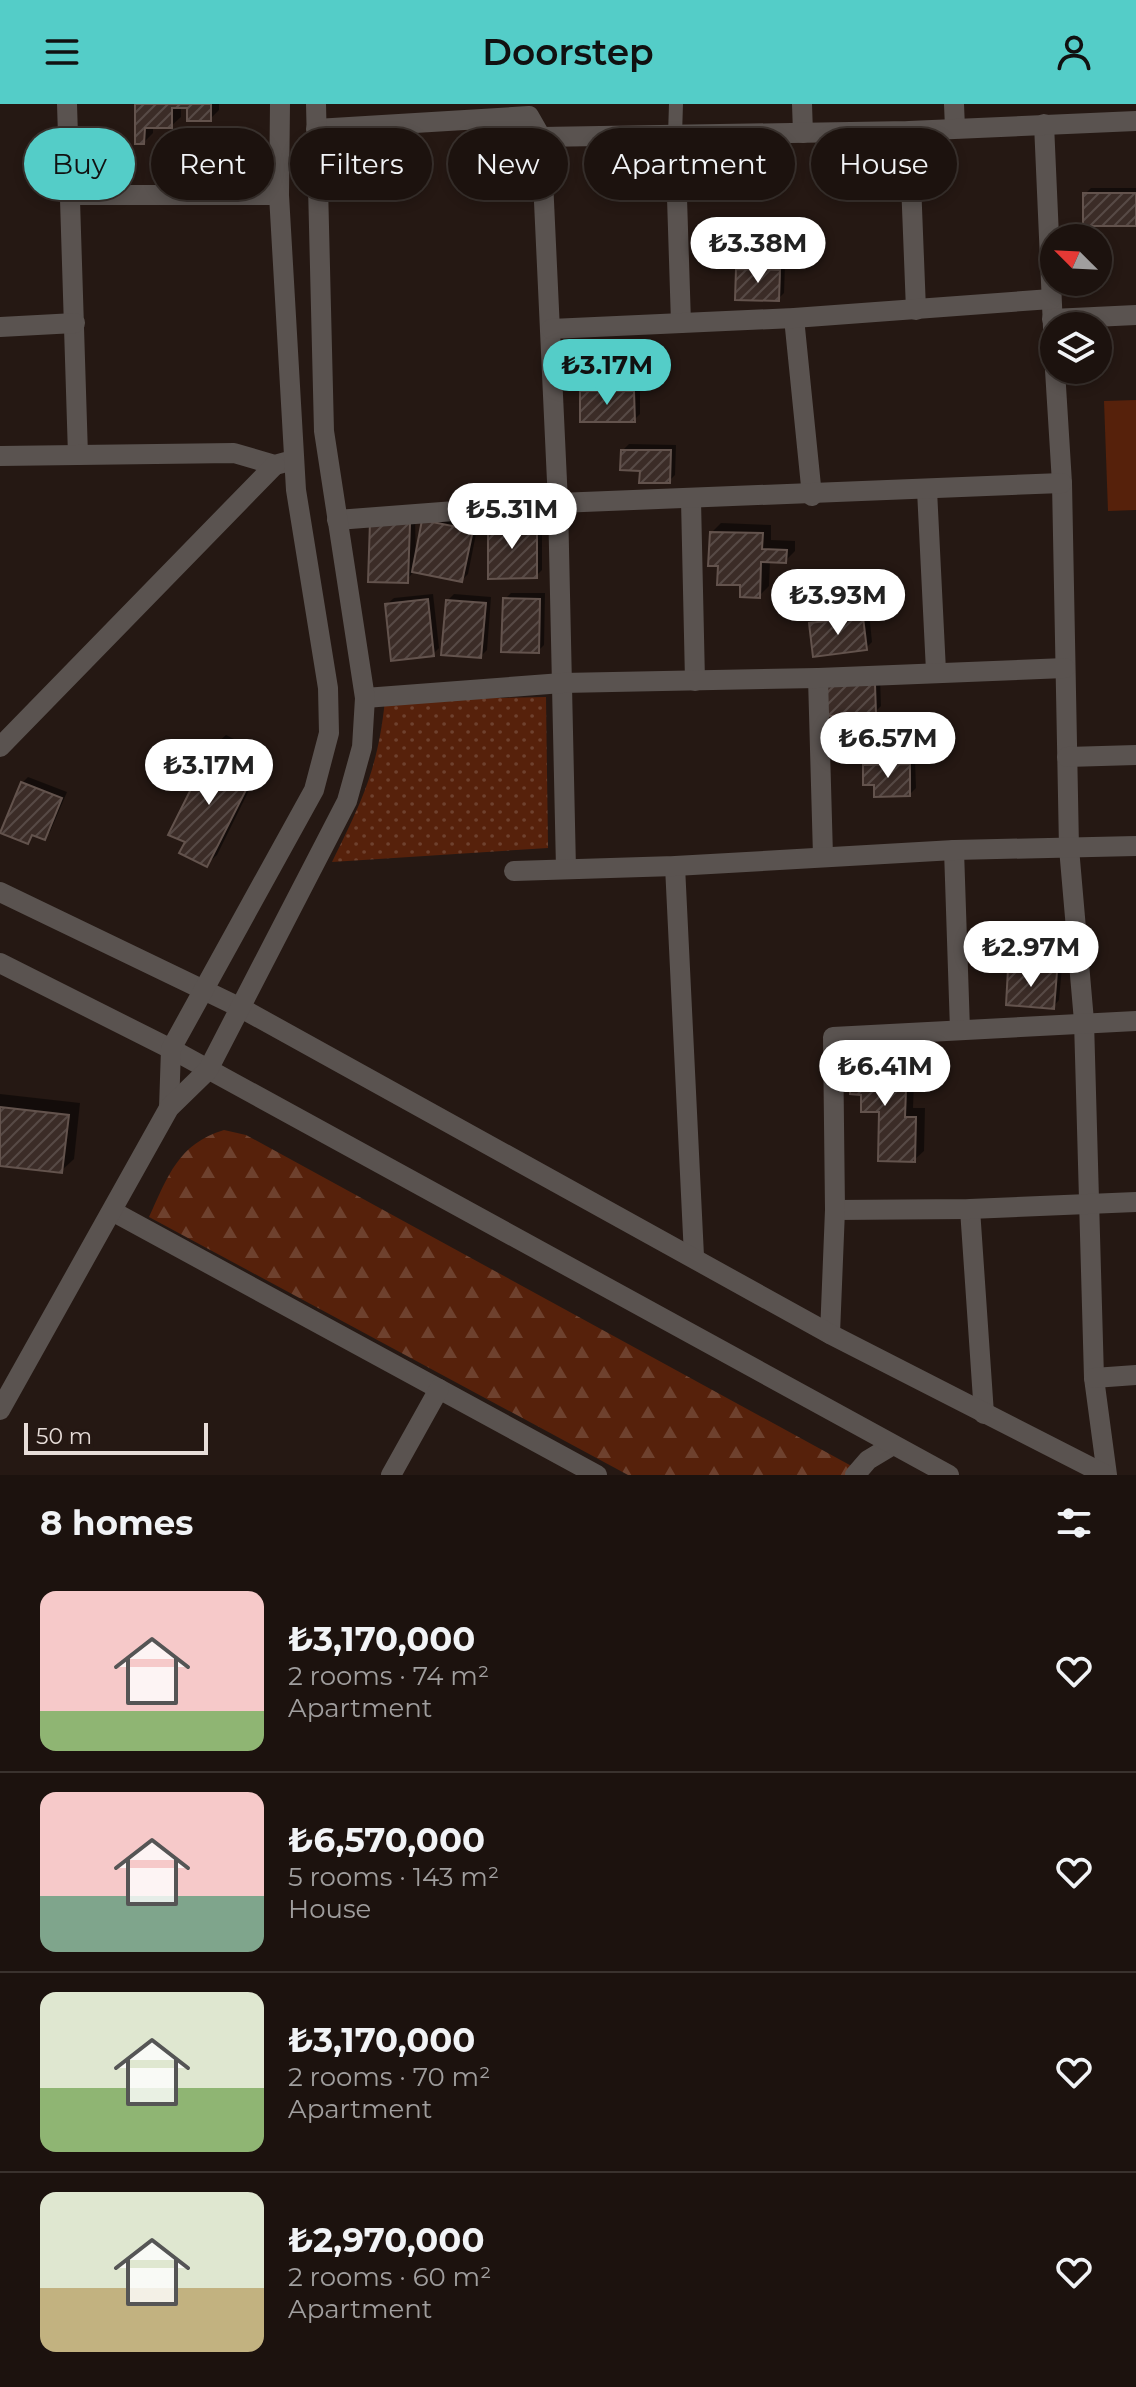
<!DOCTYPE html>
<meta charset="utf-8">
<style>
:root{--surface:#1c120e;--page:#29201c;--text:#f1f3f6;--muted:#a09e9e;--line:#3a322e;--accent:#54cdc8}
body{margin:0;font-family:Montserrat,sans-serif;background:var(--page);color:var(--text);height:100vh;display:flex;flex-direction:column;font-size:30px;white-space:nowrap}
*{box-sizing:border-box;margin:0}
p{font-size:26px;color:var(--muted)}
.icon{flex:none;width:44px;height:44px;fill:none;stroke:currentColor;stroke-width:2;stroke-linecap:round;stroke-linejoin:round}
.map{position:relative;height:1371px;overflow:hidden}
.details{display:flex;flex-direction:column;background:var(--surface);flex:1}
.details>*{flex:none}
.hud{position:absolute;left:24px;top:24px;width:1088px;height:72px;display:flex;gap:16px}
.needle{width:52px;rotate:294deg}
.tools{position:absolute;left:1040px;top:120px;display:grid;gap:16px}
.tools a{display:grid;place-items:center;width:72px;height:72px;border-radius:50%;background:var(--surface);box-shadow:0 4px 12px #0003,0 0 0 2px var(--line);font-size:40px}
.scale{position:absolute;left:24px;bottom:20px;width:184px;box-sizing:border-box;padding-left:8px;border:4px solid #e7ddd9;border-top:0;font-size:22px;line-height:28px;white-space:nowrap;color:#e7ddd9;-webkit-text-stroke:6px #251813;paint-order:stroke}
.price{position:absolute;translate:-50% -68px;padding:0 18px;border-radius:28px;background:#fff;color:#222;font-size:26px;line-height:52px;filter:drop-shadow(0 2px 4px #0008)}
.price::after{content:'';position:absolute;left:50%;top:48px;width:24px;height:18px;margin-left:-12px;background:inherit;clip-path:polygon(0 0,100% 0,50% 100%)}
.price.active{background:var(--accent);color:#111}
ul{padding:0;list-style:none}
li{display:flex;align-items:center;gap:24px;height:200px;padding:0 40px}
li+li{border-top:2px solid var(--line)}
li span{display:grid;place-items:center;flex:none;width:224px;height:160px;border-radius:16px;color:#555}
li>.icon{margin-inline-start:auto}
span .icon{width:96px;height:96px;fill:#fffc;stroke-width:1}
li b{font-size:34px}
h2{display:flex;justify-content:space-between;align-items:center;height:96px;padding:0 40px;font-size:34px}
.tag{padding:0 28px;border-radius:36px;background:var(--surface);box-shadow:0 4px 12px #0003,0 0 0 2px var(--line);font-size:28px;line-height:72px}
.tag.active{background:var(--accent);color:#111}
header{display:flex;justify-content:space-between;align-items:center;height:104px;padding:0 40px;background:var(--accent);color:#111;font-size:36px;font-weight:600}
.map>svg:first-child{display:block}
</style>
<header><svg class="icon" aria-label="menu" viewBox="0 0 24 24"><path d="M4 6h16M4 12h16M4 18h16"/></svg>Doorstep<svg class="icon" aria-label="person" viewBox="0 0 24 24"><circle cx="12" cy="8" r="4"/><path d="M4 21q1-7 8-7t8 7"/></svg></header>
<div class="map">
<svg width="1136" height="1371" viewBox="0 0 1136 1371">
<defs>
<pattern id="green-dots" width="8" height="8" patternUnits="userSpaceOnUse" patternTransform="scale(2)"><rect width="8" height="8" fill="#56210b"/><path d="M2 2h.1M6 6h.1" fill="none" stroke="#6e412e" stroke-width="1.8" stroke-linecap="round"/></pattern>
<pattern id="forest-firs" width="22" height="20" patternUnits="userSpaceOnUse" patternTransform="scale(2)"><rect width="22" height="20" fill="#56210b"/><path d="M5 1l3.5 6h-7zM16 11l3.5 6h-7z" fill="#6e412e"/></pattern>
<pattern id="building-hatch" width="6" height="6" patternUnits="userSpaceOnUse" patternTransform="scale(2)"><rect width="6" height="6" fill="#3b2c27"/><path d="M-1 1l2-2M0 6l6-6M5 7l2-2" fill="none" stroke="#574a46"/></pattern>
</defs>
<rect width="100%" height="100%" fill="#251813"/>
<path fill="url(#green-dots)" d="M546,593L548,744L332,758C362,697 378,665 385,596Z"/>
<path fill="url(#forest-firs)" d="M224,1026L246,1031L868,1371H628L149,1113C168,1072 178,1040 224,1026Z"/>
<path fill="#56210b" d="M1136,296V406L1108,407L1104,297Z"/>
<g fill="#0007">
<path d="M138,0H219V6L210,15L189,2H181V13L171,22H153V29L144,38Z"/>
<path d="M1091,84H1136V120L1085,90Z"/>
<path d="M744,159L785,161L784,189L778,195L738,166Z"/>
<path d="M640,281V310L634,316L582,288L588,282Z"/>
<path d="M629,340L676,341L675,371L669,377L642,365L623,346Z"/>
<path d="M430,411L478,420L468,470L462,476L414,467L407,476L378,413L415,414L416,459Z"/>
<path d="M496,414H542V466L536,472L490,420Z"/>
<path d="M721,419L771,421V436L795,437V447L785,457L770,456L769,482L759,492L720,460L712,428Z"/>
<path d="M511,489H545L544,541L538,547L505,495Z"/>
<path d="M433,490L439,544L433,550L387,500L394,494Z"/>
<path d="M454,490L491,493L487,546L481,552L448,496Z"/>
<path d="M869,508L872,538L866,544L811,520L817,514Z"/>
<path d="M880,574L881,602L875,608L828,610Z"/>
<path d="M226,631L242,639L234,654L259,666L217,751L207,760L216,640Z"/>
<path d="M915,655L916,684L910,690L876,679L865,662L871,656Z"/>
<path d="M28,673L67,688L50,728L44,734L34,730L28,738L22,679Z"/>
<path d="M1016,859L1062,863L1059,896L1053,903L1010,865Z"/>
<path d="M862,948L906,949L905,977H914L913,1004H925L924,1047L914,1056L881,1006L863,989L853,957Z"/>
<path d="M0,990L80,999L74,1055L61,1067L0,1060Z"/>
</g>
<g fill="url(#building-hatch)" stroke="#63534d" stroke-width="2">
<path d="M135,0H211V17H187V4H172V24H145L144,40H135Z"/>
<rect x="1083" y="89" width="53" height="33"/>
<path d="M736,165L780,166L779,197L735,196Z"/>
<path d="M580,287H634L635,318H580Z"/>
<path d="M621,346H671L670,379H639L640,367L620,366Z"/>
<path d="M422,416L473,426L462,478L412,468Z"/>
<path d="M370,418L410,419L408,479L368,478Z"/>
<path d="M488,419L537,420V474L488,475Z"/>
<path d="M710,428L763,429L762,445L787,446L786,459L761,458L760,494L740,493V481H717L718,462H708Z"/>
<path d="M503,494L540,495L539,549L501,548Z"/>
<path d="M428,495L434,552L391,557L385,500Z"/>
<path d="M446,496L486,499L481,554L441,551Z"/>
<path d="M863,513L867,546L813,553L809,519Z"/>
<path d="M875,580L876,610L826,612L825,581Z"/>
<path d="M214,639L234,649L226,664L251,676L207,763L179,749L185,738L168,731Z"/>
<path d="M910,660V692L874,693V681H863V661Z"/>
<path d="M21,678L62,694L45,736L32,731L28,740L0,729Z"/>
<path d="M1008,865L1057,868L1054,905L1006,901Z"/>
<path d="M851,956L897,957L896,985L906,986L905,1013H916L915,1058L878,1057L879,1008H861V991L850,990Z"/>
<path d="M0,1003L69,1011L62,1069L0,1062Z"/>
</g>
<g fill="none" stroke-linecap="round" stroke-linejoin="round">
<path stroke="#5a5350" stroke-width="14" d="M675,31L676,0"/>
<g stroke="#5a5350" stroke-width="20">
<path d="M67,0L78,351"/>
<path d="M802,0L803,29"/>
<path d="M954,0L955,24"/>
<path d="M1044,20L1054,246"/>
<path d="M316,25L529,12L541,33L558,399L566,765"/>
<path d="M909,27L916,206"/>
<path d="M675,31L681,219"/>
<path d="M541,33L909,27L1136,17"/>
<path d="M69,91H279"/>
<path d="M794,214L812,392"/>
<path d="M1052,215L1136,211"/>
<path d="M0,223L75,219"/>
<path d="M551,225L794,214L1051,195"/>
<path d="M1055,266L1062,379L1069,744L1084,917L1094,1274L1107,1371"/>
<path d="M0,352L234,349L275,361L286,358"/>
<path d="M927,386L936,567"/>
<path d="M691,396L695,577"/>
<path d="M337,416L558,399L1062,379"/>
<path d="M818,574L823,752"/>
<path d="M365,594L562,579L818,574L1065,564"/>
<path d="M0,643L275,361"/>
<path d="M1067,653L1136,651"/>
<path d="M954,746L960,926"/>
<path d="M675,762L694,1152"/>
<path d="M514,767L675,762L954,746L1136,742"/>
<path d="M970,1105L984,1310"/>
<path d="M835,1106L970,1105L1136,1098"/>
<path d="M112,1107L597,1371"/>
<path d="M830,1230L835,1106L833,933L1136,917"/>
<path d="M1094,1274L1136,1271"/>
<path d="M391,1371L439,1285"/>
<path d="M855,1371L868,1356L893,1341"/>
</g>
<g stroke="#5a5350" stroke-width="20">
<path d="M0,788L241,904L830,1230L1106,1371"/>
<path d="M0,859L175,947L949,1371"/>
<path d="M169,1004L171,945L314,686L329,629L328,584L296,386L279,91L280,0"/>
<path d="M0,1306L169,1004L208,966L347,697L362,643L365,594L324,327L316,0"/>
</g>
</g>
</svg>
<div class="tools">
<a><svg class="needle" viewBox="-14 -14 28 28"><path d="M0-13l5 13h-10z" fill="#e53935"/><path d="M0 13l5-13h-10z" fill="#a09e9e"/></svg></a>
<a><svg class="icon" aria-label="layers" viewBox="0 0 24 24"><path d="M12 4l9 5-9 5-9-5zM3 14l9 5 9-5"/></svg></a>
</div>
<div class="scale">50 m</div>
<b class="price" style="left:758px;top:181px">₺3.38M</b>
<b class="price active" style="left:607px;top:303px">₺3.17M</b>
<b class="price" style="left:512px;top:447px">₺5.31M</b>
<b class="price" style="left:838px;top:533px">₺3.93M</b>
<b class="price" style="left:888px;top:676px">₺6.57M</b>
<b class="price" style="left:209px;top:703px">₺3.17M</b>
<b class="price" style="left:1031px;top:885px">₺2.97M</b>
<b class="price" style="left:885px;top:1004px">₺6.41M</b>
<div class="hud">
<a class="tag active">Buy</a>
<a class="tag">Rent</a>
<a class="tag">Filters</a>
<a class="tag">New</a>
<a class="tag">Apartment</a>
<a class="tag">House</a>
</div>
</div>
<section class="details">
<h2>8 homes<svg class="icon" aria-label="filters" viewBox="0 0 24 24"><path d="M4 7h16M4 17h16"/><circle cx="9" cy="7" r="2"/><circle cx="15" cy="17" r="2"/></svg></h2>
<ul>
<li><span style="background:linear-gradient(#f6c9c9 75%,#8fb573 0)"><svg class="icon" aria-label="home" viewBox="0 0 24 24"><path d="M3 11l9-7 9 7M6 9v11h12V9"/></svg></span><div><b>₺3,170,000</b><p>2 rooms · 74 m²</p><p>Apartment</p></div><svg class="icon" aria-label="heart" viewBox="0 0 24 24"><path d="M12 20l-8-8c-3-5 5-10 8-4 3-6 11-1 8 4z"/></svg></li>
<li><span style="background:linear-gradient(#f6c9c9 65%,#7fa58c 0)"><svg class="icon" aria-label="home" viewBox="0 0 24 24"><path d="M3 11l9-7 9 7M6 9v11h12V9"/></svg></span><div><b>₺6,570,000</b><p>5 rooms · 143 m²</p><p>House</p></div><svg class="icon" aria-label="heart" viewBox="0 0 24 24"><path d="M12 20l-8-8c-3-5 5-10 8-4 3-6 11-1 8 4z"/></svg></li>
<li><span style="background:linear-gradient(#dfe7d0 60%,#8fb573 0)"><svg class="icon" aria-label="home" viewBox="0 0 24 24"><path d="M3 11l9-7 9 7M6 9v11h12V9"/></svg></span><div><b>₺3,170,000</b><p>2 rooms · 70 m²</p><p>Apartment</p></div><svg class="icon" aria-label="heart" viewBox="0 0 24 24"><path d="M12 20l-8-8c-3-5 5-10 8-4 3-6 11-1 8 4z"/></svg></li>
<li><span style="background:linear-gradient(#dfe7d0 60%,#c2b280 0)"><svg class="icon" aria-label="home" viewBox="0 0 24 24"><path d="M3 11l9-7 9 7M6 9v11h12V9"/></svg></span><div><b>₺2,970,000</b><p>2 rooms · 60 m²</p><p>Apartment</p></div><svg class="icon" aria-label="heart" viewBox="0 0 24 24"><path d="M12 20l-8-8c-3-5 5-10 8-4 3-6 11-1 8 4z"/></svg></li>
</ul>
</section>
